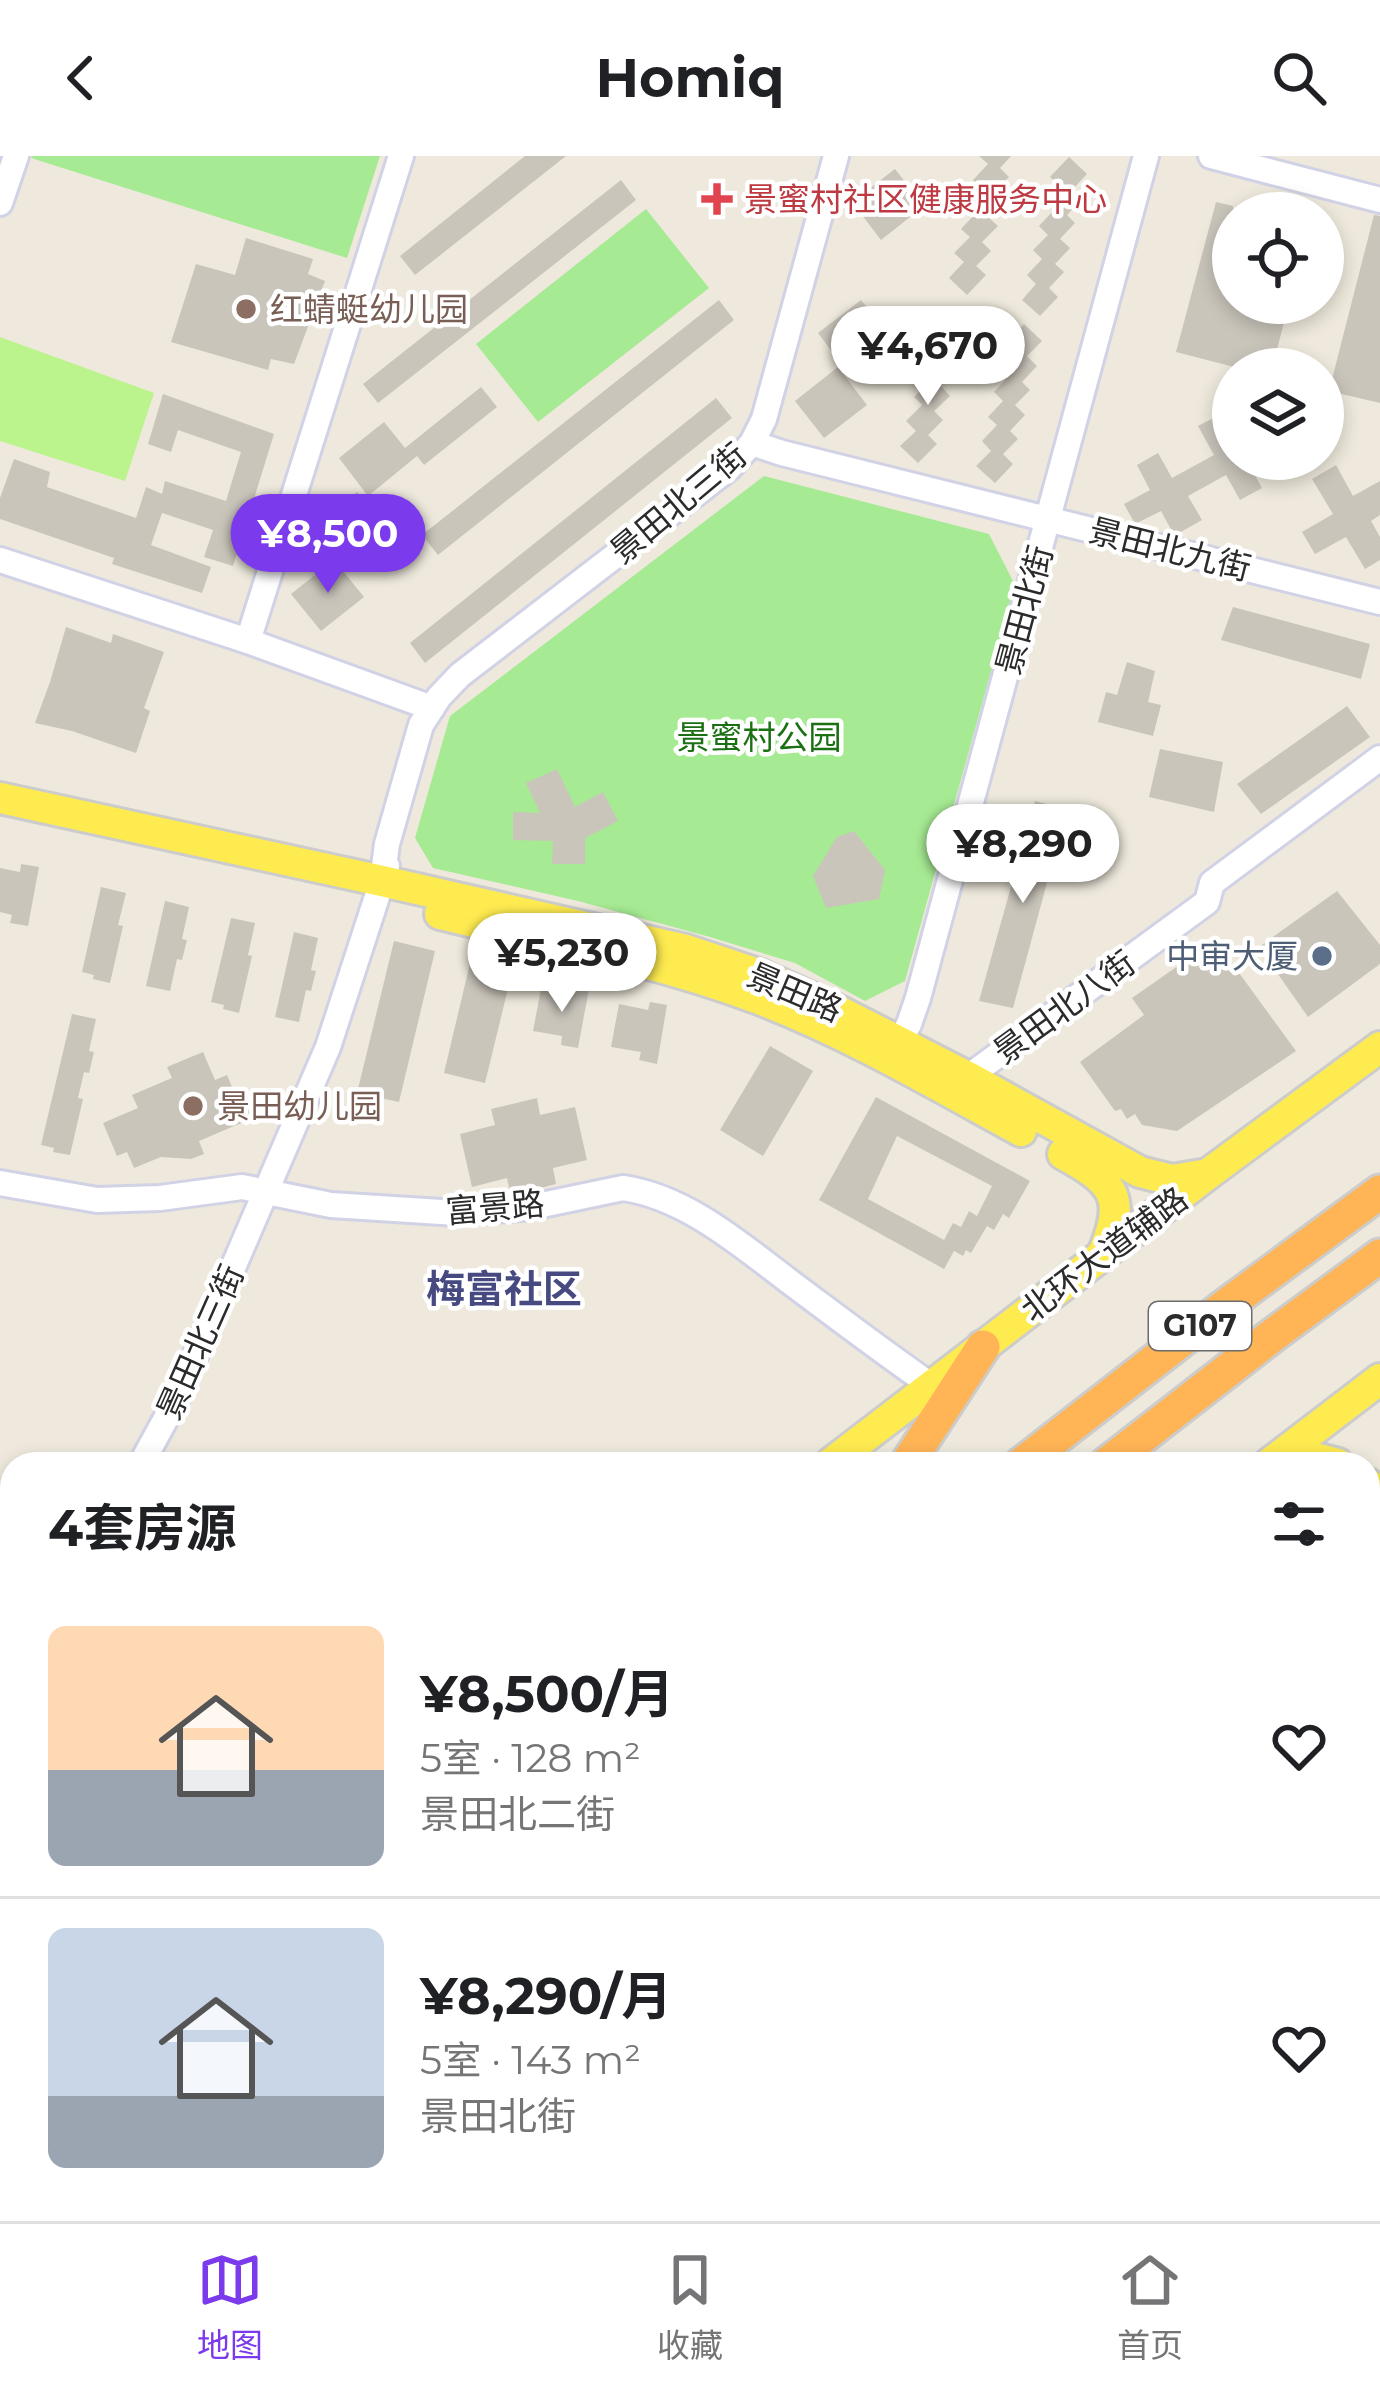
<!DOCTYPE html>
<html lang="zh">
<meta charset="utf-8">
<style>
:root{--surface:#fff;--page:#f6f6f6;--text:#202124;--muted:#757577;--line:#e0e0e0;--accent:#7c3aed}
body{margin:0;font-family:Montserrat,"Noto Sans SC",sans-serif;background:var(--page);color:var(--text);height:100vh;display:flex;flex-direction:column;font-size:45px;white-space:nowrap}
*{box-sizing:border-box;margin:0}
p{font-size:39px;color:var(--muted)}
.icon{flex:none;width:66px;height:66px;fill:none;stroke:currentColor;stroke-width:2;stroke-linecap:round;stroke-linejoin:round}
.map{position:relative;flex:1;overflow:hidden}
.drawer{position:absolute;left:0px;top:1296px;width:1380px;height:771px;display:flex;flex-direction:column;background:var(--surface);border-radius:36px 36px 0 0;box-shadow:0 6px 18px #0003}
.drawer>*{flex:none}
.fabs{position:absolute;left:1212px;top:36px;display:grid;gap:24px}
.fabs a{display:grid;place-items:center;width:132px;height:132px;border-radius:50%;background:var(--surface);box-shadow:0 6px 18px #0003;font-size:60px}
.price{position:absolute;translate:-50% -102px;padding:0 27px;border-radius:42px;background:#fff;color:#222;font-size:39px;line-height:78px;filter:drop-shadow(0 3px 6px #0008)}
.price::after{content:'';position:absolute;left:50%;top:72px;width:36px;height:27px;margin-left:-18px;background:inherit;clip-path:polygon(0 0,100% 0,50% 100%)}
.price.on{background:var(--accent);color:#fff}
ul{padding:0;list-style:none}
li{display:flex;align-items:center;gap:36px;height:300px;padding:0 48px}
li+li{border-top:3px solid var(--line)}
li span{display:grid;place-items:center;flex:none;width:336px;height:240px;border-radius:18px;color:#555}
li>.icon{margin-inline-start:auto}
span .icon{width:144px;height:144px;fill:#fffc;stroke-width:1}
li b{font-size:51px}
h2{display:flex;justify-content:space-between;align-items:center;height:144px;padding:0 48px;font-size:51px}
header{display:flex;justify-content:space-between;align-items:center;height:156px;padding:0 48px;background:var(--surface);font-size:54px;font-weight:700}
.tabs{display:flex;justify-content:space-around;align-items:center;height:168px;border-top:3px solid var(--line);background:var(--surface);font-size:33px;color:var(--muted)}
.tabs a{display:grid;justify-items:center;gap:6px}
.tabs .on{color:var(--accent)}
.map>svg:first-child{display:block}
</style>
<header><svg class="icon" aria-label="back" viewBox="0 0 24 24"><path d="M15 5l-7 7 7 7"/></svg>Homiq<svg class="icon" aria-label="search" viewBox="0 0 24 24"><circle cx="10" cy="10" r="6"/><path d="M15 15l6 6"/></svg></header>
<div class="map">
<svg width="1380" height="2065" viewBox="0 0 1380 2065">
<rect width="100%" height="100%" fill="#eee9dc"/>
<g fill="#a6ea93">
<path d="M32,0H380L347,102L31,2Z"/>
<path d="M646,53L709,132L538,266L476,188Z"/>
<path d="M764,320L989,378L1015,429L905,825L865,845L795,807L710,781L578,745L433,712L415,682L450,560Z"/>
</g>
<path fill="#bbf38d" d="M0,181L154,237L125,325L0,285Z"/>
<g fill="#cac5bb" fill-rule="evenodd">
<path d="M525,0H566L415,119L400,100Z"/>
<path d="M979,0H1011L1000,12L1009,21L994,37L1003,45L988,61L998,70L982,86L991,95L976,110L986,119L967,139L949,122L964,106L954,97L970,81L961,73L976,57L966,48L981,32L973,24L988,8Z"/>
<path d="M1069,1L1087,18L1072,34L1082,43L1067,59L1075,67L1060,83L1070,92L1055,108L1064,116L1049,132L1058,141L1040,160L1022,144L1036,128L1027,119L1042,103L1033,94L1048,79L1039,70L1054,54L1045,45L1060,30L1050,21Z"/>
<path d="M895,13L924,50L881,84L852,46Z"/>
<path d="M621,24L636,44L378,247L363,228Z"/>
<path d="M1216,46L1233,50V147H1289L1272,213H1242L1176,196Z"/>
<path d="M1374,59L1380,60V247L1329,235Z"/>
<path d="M246,82L313,103L308,118L325,125L294,208L271,203L268,214L171,186L196,108L235,119Z"/>
<path d="M719,144L734,164L438,399L422,379Z"/>
<path d="M861,144L891,180L847,215L818,177Z"/>
<path d="M1024,168L1042,185L1027,200L1037,210L1022,226L1030,234L1015,249L1025,259L1010,275L1018,283L1003,298L1013,308L995,327L976,310L991,295L982,285L997,269L988,261L1003,245L994,236L1009,220L1000,212L1015,196L1005,188Z"/>
<path d="M939,197L956,215L941,230L950,240L934,255L943,264L928,279L937,288L918,307L900,290L916,275L906,265L922,249L914,241L929,226L920,216Z"/>
<path d="M838,211L867,249L824,282L795,245Z"/>
<path d="M481,231L497,251L424,309L417,300L368,340L339,302L384,266L405,292Z"/>
<path d="M163,238L274,278L233,410L204,401L213,374L162,357L151,389L211,411L202,437L112,408L114,402L0,363V342L14,303L50,316L47,331L136,362L146,331L162,338L165,325L226,345L241,296L178,274L171,296L148,288Z"/>
<path d="M716,242L732,262L425,507L410,487Z"/>
<path d="M1221,258L1233,280V303H1246L1262,332L1240,344L1226,319L1188,340L1202,364L1177,378L1173,377L1161,355L1135,368L1124,348L1150,334L1137,309L1158,297L1172,322L1214,299L1198,270Z"/>
<path d="M1336,309L1353,340L1380,325V359L1371,365L1380,381V404L1365,413L1346,381L1315,398L1302,376L1333,358L1312,323Z"/>
<path d="M357,336L387,373L344,407L315,370Z"/>
<path d="M334,404L364,441L321,475L291,438Z"/>
<path d="M1233,451L1370,488L1361,523L1221,484Z"/>
<path d="M66,471L111,487L113,478L164,496L144,552L150,555L136,597L72,575L35,567L50,526Z"/>
<path d="M1127,506L1155,515L1148,546L1161,549L1153,580L1098,566L1106,536L1117,539Z"/>
<path d="M1347,550L1370,581L1261,658L1237,628Z"/>
<path d="M1160,593L1223,606L1214,656L1149,641Z"/>
<path d="M557,613L575,651L603,636L618,665L585,682V708H552L553,685L513,684V656L540,657L526,627Z"/>
<path d="M1035,645L1067,653L1013,852L979,845Z"/>
<path d="M854,675L885,714L879,743L826,752L813,720L837,681Z"/>
<path d="M21,708L39,711L28,770L10,767L12,759L0,756V712L20,716Z"/>
<path d="M101,731L126,737L118,769L123,770L110,827L93,823L94,819L82,816Z"/>
<path d="M1337,735L1380,789V808L1308,861L1259,791Z"/>
<path d="M165,745L189,751L182,783L187,784L182,804L177,803L170,835L146,830Z"/>
<path d="M231,762L255,767L248,799L252,800L239,857L223,853L224,849L211,846Z"/>
<path d="M294,776L318,782L311,814L316,815L311,835L306,834L299,866L275,861Z"/>
<path d="M1215,784L1296,895L1177,975L1142,969L1135,958L1127,963L1121,953L1115,955L1080,906L1144,859L1132,842Z"/>
<path d="M394,785L435,795L399,946L357,937Z"/>
<path d="M471,803L513,812L485,927L444,917Z"/>
<path d="M572,830L589,833L578,892L561,889L562,880L533,875L541,833L570,838Z"/>
<path d="M650,846L667,849L657,908L639,904L641,896L611,891L619,848L648,854Z"/>
<path d="M72,858L96,863L89,895L94,896L89,917L84,916L78,942L83,943L70,999L53,996L54,992L41,989Z"/>
<path d="M770,890L813,915L763,1000L720,974Z"/>
<path d="M203,896L215,924L227,919L238,946L250,941L258,960L199,985L204,998L191,1003L161,1001L134,1012L127,996L117,1000L103,967L138,952L132,939L172,922L167,911Z"/>
<path d="M876,941L1030,1025L1009,1062L1003,1058L994,1074L987,1070L971,1097L966,1094L963,1100L954,1095L944,1113L819,1044ZM897,980L992,1030L977,1060L969,1055L961,1071L953,1067L944,1084L868,1043Z"/>
<path d="M537,942L540,959L575,951L587,1004L553,1012L556,1028L533,1034L510,1036L507,1022L472,1031L460,978L495,969L491,953Z"/>
</g>
<g fill="none" stroke-linecap="round" stroke-linejoin="round">
<g stroke="#d1d2e5" stroke-width="30">
<g id="minor">
<path d="M1211,0L1380,44"/>
<path d="M0,47L16,0"/>
<path d="M752,287L782,297L1380,446"/>
<path d="M0,404L248,485L432,552"/>
<path d="M248,485L401,0"/>
<path d="M382,725L387,688L421,569L439,541L460,519L729,312L752,287L764,263L836,0"/>
<path d="M893,898L909,868L918,842L1146,0"/>
<path d="M968,921L1207,746L1212,727L1380,602"/>
<path d="M0,1027L97,1044L160,1042L242,1031L331,1049L457,1057L532,1051L623,1032C686,1041 741,1089 790,1126C837,1161 884,1197 932,1230"/>
<path d="M141,1308L176,1244L328,891L387,710"/>
<path d="M0,1447L12,1456"/>
<path d="M0,1489L12,1485"/>
<path d="M1368,1638L1380,1632"/>
<path d="M0,1913L12,1912"/>
<path d="M897,2055L900,2065"/>
<path d="M286,2065L300,2055"/>
</g>
</g>
<g stroke="#ccc" stroke-width="36">
<g id="major">
<path d="M0,642L382,725L686,794L758,818L829,850L968,921L1140,1016L1172,1024L1208,1018"/>
<path d="M440,758C546,784 656,804 759,843C850,878 935,928 1021,975"/>
<path d="M1063,998C1116,1027 1127,1042 1102,1100"/>
<path d="M830,1308L1208,1018L1380,891"/>
<path d="M1269,1308L1380,1223"/>
<path d="M1284,1308L1319,1303L1338,1308"/>
<path d="M1368,1328L1380,1346"/>
<path d="M0,2062L12,2053"/>
<path d="M260,2065L274,2055"/>
</g>
</g>
<g stroke="#ccc" stroke-width="39">
<g id="highway">
<path d="M907,1308L983,1191"/>
<path d="M1022,1308L1224,1151L1380,1036"/>
<path d="M1107,1308L1273,1179L1380,1100"/>
<path d="M43,2065L56,2055"/>
<path d="M111,2065L124,2055"/>
<path d="M183,2065L196,2055"/>
</g>
</g>
<use href="#minor" stroke="#fff" stroke-width="24"/>
<use href="#major" stroke="#feeb50" stroke-width="30"/>
<use href="#highway" stroke="#ffb456" stroke-width="33"/>
</g>
<path fill="#e0444e" stroke="#fff" stroke-width="4.5" d="M711 25h12v12h12v12h-12v12h-12v-12h-12v-12h12z"/>
<g fill="#8d6e63" stroke="#fff" stroke-width="4.5">
<circle cx="246" cy="153" r="12"/>
<circle cx="193" cy="950" r="12"/>
</g>
<circle fill="#5c6f8a" stroke="#fff" stroke-width="4.5" cx="1322" cy="800" r="12"/>
<g text-anchor="middle" stroke-width="9" stroke-linejoin="round" paint-order="stroke">
<rect fill="#fff" stroke="#6b6b6b" stroke-width="3" x="1149" y="1146" width="102" height="48" rx="9"/>
<g font-size="30" font-weight="bold" fill="#2b2b2b">
<text x="1200" y="1180">G107</text>
</g>
<g font-size="33" fill="#be3a42" stroke="#fff" text-anchor="start">
<text x="744" y="55">景蜜村社区健康服务中心</text>
</g>
<g font-size="33" fill="#785e54" stroke="#fff" text-anchor="start">
<text x="270" y="165">红蜻蜓幼儿园</text>
<text x="217" y="962">景田幼儿园</text>
</g>
<g font-size="33" fill="#2b2b2b" stroke="#fff">
<text transform="translate(678 347) rotate(-40)" y="12">景田北三街</text>
<text transform="translate(1170 393) rotate(14)" y="12">景田北九街</text>
<text transform="translate(1024 454) rotate(-75)" y="12">景田北街</text>
<text transform="translate(795 836) rotate(23)" y="12">景田路</text>
<text transform="translate(1064 851) rotate(-36)" y="12">景田北八街</text>
<text transform="translate(495 1051) rotate(-5)" y="12">富景路</text>
<text transform="translate(1104 1098) rotate(-37)" y="12">北环大道辅路</text>
<text transform="translate(200 1186) rotate(-66)" y="12">景田北三街</text>
</g>
<g font-size="33" fill="#1b7013" stroke="#fff">
<text x="759" y="593">景蜜村公园</text>
</g>
<g font-size="33" fill="#4e5e75" stroke="#fff" text-anchor="end">
<text x="1298" y="812">中审大厦</text>
</g>
<g font-size="39" font-weight="bold" fill="#464a81" stroke="#fff">
<text x="504" y="1147">梅富社区</text>
</g>
</g>
</svg>
<div class="fabs">
<a><svg class="icon" aria-label="locate" viewBox="0 0 24 24"><circle cx="12" cy="12" r="6"/><path d="M12 2v4M12 18v4M2 12h4M18 12h4"/></svg></a>
<a><svg class="icon" aria-label="layers" viewBox="0 0 24 24"><path d="M12 4l9 5-9 5-9-5zM3 14l9 5 9-5"/></svg></a>
</div>
<b class="price" style="left:928px;top:252px">¥4,670</b>
<b class="price on" style="left:328px;top:440px">¥8,500</b>
<b class="price" style="left:1023px;top:750px">¥8,290</b>
<b class="price" style="left:562px;top:859px">¥5,230</b>
<section class="drawer">
<h2>4套房源<svg class="icon" aria-label="filters" viewBox="0 0 24 24"><path d="M4 7h16M4 17h16"/><circle cx="9" cy="7" r="2"/><circle cx="15" cy="17" r="2"/></svg></h2>
<ul>
<li><span style="background:linear-gradient(#ffd9b3 60%,#9aa5b1 0)"><svg class="icon" aria-label="home" viewBox="0 0 24 24"><path d="M3 11l9-7 9 7M6 9v11h12V9"/></svg></span><div><b>¥8,500/月</b><p>5室 · 128 m²</p><p>景田北二街</p></div><svg class="icon" aria-label="heart" viewBox="0 0 24 24"><path d="M12 20l-8-8c-3-5 5-10 8-4 3-6 11-1 8 4z"/></svg></li>
<li><span style="background:linear-gradient(#c9d6e8 70%,#9aa5b1 0)"><svg class="icon" aria-label="home" viewBox="0 0 24 24"><path d="M3 11l9-7 9 7M6 9v11h12V9"/></svg></span><div><b>¥8,290/月</b><p>5室 · 143 m²</p><p>景田北街</p></div><svg class="icon" aria-label="heart" viewBox="0 0 24 24"><path d="M12 20l-8-8c-3-5 5-10 8-4 3-6 11-1 8 4z"/></svg></li>
</ul>
</section>
</div>
<nav class="tabs">
<a class="on"><svg class="icon" aria-label="map" viewBox="0 0 24 24"><path d="M3 6l6-2 6 2 6-2v14l-6 2-6-2-6 2zM9 4v14M15 6v14"/></svg>地图</a>
<a><svg class="icon" aria-label="saved" viewBox="0 0 24 24"><path d="M7 4h10v16l-5-4-5 4z"/></svg>收藏</a>
<a><svg class="icon" aria-label="home" viewBox="0 0 24 24"><path d="M3 11l9-7 9 7M6 9v11h12V9"/></svg>首页</a>
</nav>
